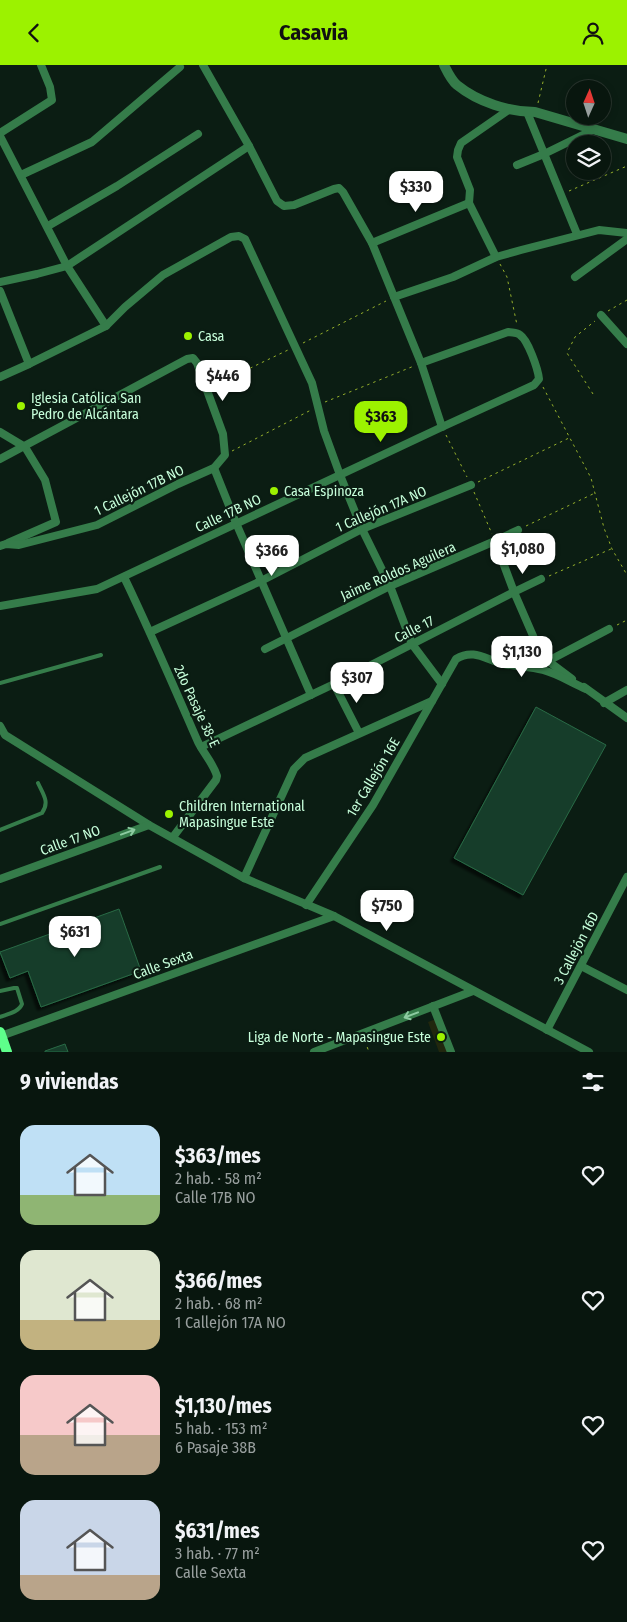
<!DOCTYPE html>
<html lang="es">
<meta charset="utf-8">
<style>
:root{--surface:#08160e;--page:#111f17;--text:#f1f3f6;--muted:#989f9e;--line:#29352e;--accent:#9cf200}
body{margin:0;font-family:"Fira Sans Condensed",sans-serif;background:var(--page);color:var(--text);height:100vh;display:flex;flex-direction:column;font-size:19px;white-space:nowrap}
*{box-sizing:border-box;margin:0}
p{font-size:16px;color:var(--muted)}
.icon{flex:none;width:28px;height:28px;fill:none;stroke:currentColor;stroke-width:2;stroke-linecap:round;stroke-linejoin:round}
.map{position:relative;height:987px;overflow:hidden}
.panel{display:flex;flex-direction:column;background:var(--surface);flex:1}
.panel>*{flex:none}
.needle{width:32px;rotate:3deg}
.controls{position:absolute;left:566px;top:15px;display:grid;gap:10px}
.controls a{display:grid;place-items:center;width:45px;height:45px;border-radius:50%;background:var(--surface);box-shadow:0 2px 8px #0003,0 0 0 1px var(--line);font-size:25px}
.price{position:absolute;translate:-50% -42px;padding:0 11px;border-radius:10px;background:#fff;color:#222;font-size:16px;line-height:32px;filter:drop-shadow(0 1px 2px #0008)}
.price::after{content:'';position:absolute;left:50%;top:30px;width:15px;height:11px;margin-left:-8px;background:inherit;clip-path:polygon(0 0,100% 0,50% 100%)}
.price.selected{background:var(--accent);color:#111}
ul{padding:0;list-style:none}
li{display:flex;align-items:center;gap:15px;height:125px;padding:0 20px}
li span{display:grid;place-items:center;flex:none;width:140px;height:100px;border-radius:15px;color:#555}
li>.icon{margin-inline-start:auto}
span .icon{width:60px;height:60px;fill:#fffc;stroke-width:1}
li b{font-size:21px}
h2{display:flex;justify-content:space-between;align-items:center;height:60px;padding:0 20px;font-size:21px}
header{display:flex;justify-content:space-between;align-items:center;height:65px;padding:0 20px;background:var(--accent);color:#111;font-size:22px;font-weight:700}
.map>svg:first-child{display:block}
</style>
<header><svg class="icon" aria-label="back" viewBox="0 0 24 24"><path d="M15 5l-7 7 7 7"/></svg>Casavia<svg class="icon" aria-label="person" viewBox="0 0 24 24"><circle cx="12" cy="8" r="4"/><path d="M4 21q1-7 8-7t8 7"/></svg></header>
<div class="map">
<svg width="627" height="987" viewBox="0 0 627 987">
<defs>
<filter id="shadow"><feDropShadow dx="-3.5" dy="3.5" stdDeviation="1" flood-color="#0009"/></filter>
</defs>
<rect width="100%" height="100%" fill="#0b1d13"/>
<path fill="#21270e" d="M441,952L453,987H439L428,957Z"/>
<g fill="#173e29" stroke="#296a46" filter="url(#shadow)">
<path d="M536,642L606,680L523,830L454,793Z"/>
<path d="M119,844L141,906L41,942L28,906L10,913L0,887Z"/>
<path d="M65,979L68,987H45V986Z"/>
</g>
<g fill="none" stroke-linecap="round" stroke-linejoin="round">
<g stroke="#95af2b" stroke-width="1" stroke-dasharray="2.5 4" stroke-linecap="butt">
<path d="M538,38L547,0"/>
<path d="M569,126L627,101"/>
<path d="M500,199L507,212L517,260"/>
<path d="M608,246L627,235"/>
<path d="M303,278L386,236"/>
<path d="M215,320L288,285"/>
<path d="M543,322L591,413L604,463L612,484L627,510"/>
<path d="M593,329L567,288L575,272L595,256"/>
<path d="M325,337L414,301"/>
<path d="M446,370L467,412"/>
<path d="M232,386L311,345"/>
<path d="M478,417L569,373"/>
<path d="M474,427L492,469"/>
<path d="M526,461L595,428"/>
<path d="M549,511L611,484"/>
<path d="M617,560L627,555"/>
<path d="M365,976L369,987"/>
</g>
<g stroke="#357c4a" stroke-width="4">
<path d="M0,618L101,590"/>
<path d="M0,765L42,748C50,737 43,729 38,718"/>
<path d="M0,859L160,802"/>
<path d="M0,926L14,923H17L22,939C19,947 8,949 0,952"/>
</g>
<g stroke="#357c4a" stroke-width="8">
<path d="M203,0L249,81L277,136L284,141L294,140L334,124L339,123L343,127L372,178L421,298L442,362"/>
<path d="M527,47L577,169"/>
<path d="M0,68L52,35L50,22L41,0"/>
<path d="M0,71L67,201L106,261"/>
<path d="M517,100L544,89L595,64"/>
<path d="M21,110L92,77L180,2"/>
<path d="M48,161L117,121L198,69"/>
<path d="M372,178L469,138"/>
<path d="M496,192L469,138L470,125L457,92L458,85L461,78L510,44"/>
<path d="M575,212L627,174"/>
<path d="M0,217L37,209L67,201L249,81"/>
<path d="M0,226L29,299L0,312"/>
<path d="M394,232L453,212L496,192L521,185L599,165L627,168"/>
<path d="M601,250L627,279"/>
<path d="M29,299L106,261L125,242L163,210L231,172L239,171L245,174L312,318L324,366L340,410L362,464L390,521L412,579L442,619"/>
<path d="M0,367L25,382L45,415L56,457L8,478"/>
<path d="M0,394L187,294L193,293L197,298L223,369L225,390L214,403L178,419L97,460L19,480L6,479L0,481"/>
<path d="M214,403L236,458L311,630"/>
<path d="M495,476L514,527L537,580L548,596L572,614"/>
<path d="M124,512C150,566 174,622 198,677C204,689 213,698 217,711L216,715L173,772"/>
<path d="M0,541L97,524L442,362L534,320L539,314C538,304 528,275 520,270C517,267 513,268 508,267L421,298"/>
<path d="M150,567L261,516L362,464L471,420"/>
<path d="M265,584L390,521L495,476L518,465"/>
<path d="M548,596L609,564"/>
<path d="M334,619L359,668"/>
<path d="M584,622L627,653"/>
<path d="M604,638L627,625"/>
<path d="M0,661L5,670L149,760L244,813L334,851L589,987"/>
<path d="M201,682L334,619L514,527L541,514"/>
<path d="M244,813L294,704L305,693L432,636"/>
<path d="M0,814L149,760"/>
<path d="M306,840L373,740L456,594C474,583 486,595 504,599C517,602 530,601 543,605C558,609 572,618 586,624"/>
<path d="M581,901L627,925"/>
<path d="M433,941L451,987"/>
<path d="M547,965L627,812"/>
<path d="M1,971L334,851"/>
<path d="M314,987L473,926"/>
</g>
<path stroke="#357c4a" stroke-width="10" d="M444,0C447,6 451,15 457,20C478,37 509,47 535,47L627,74"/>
<path stroke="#5eff8b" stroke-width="10" d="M0,967L7,987"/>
</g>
<defs><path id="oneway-shaft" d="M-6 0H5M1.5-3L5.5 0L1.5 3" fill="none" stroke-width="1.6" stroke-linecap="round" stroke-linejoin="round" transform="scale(1.25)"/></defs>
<g stroke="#8dcba1">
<use href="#oneway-shaft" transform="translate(128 767) rotate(-20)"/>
<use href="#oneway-shaft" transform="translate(411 950) rotate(159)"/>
</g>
<g fill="#9cf200" stroke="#0b1d13" stroke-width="2">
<circle cx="188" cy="271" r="5"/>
<circle cx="21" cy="341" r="5"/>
<circle cx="274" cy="426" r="5"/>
<circle cx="169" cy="749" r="5"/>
<circle cx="441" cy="972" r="5"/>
</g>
<g text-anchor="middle" stroke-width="4.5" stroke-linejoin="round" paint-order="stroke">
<g font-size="14" fill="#c7ffdb" stroke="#0b1d13" text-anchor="start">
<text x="198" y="276">Casa</text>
<text x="31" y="338">Iglesia Católica San<tspan x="31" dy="16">Pedro de Alcántara</tspan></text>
<text x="284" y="431">Casa Espinoza</text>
<text x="179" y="746">Children International<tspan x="179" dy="16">Mapasingue Este</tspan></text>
<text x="431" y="977" text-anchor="end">Liga de Norte - Mapasingue Este</text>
</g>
<g font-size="14" fill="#c7ffdb" stroke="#0b1d13">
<text transform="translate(139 425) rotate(-26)" y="5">1 Callejón 17B NO</text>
<text transform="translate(381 444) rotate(-23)" y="5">1 Callejón 17A NO</text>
<text transform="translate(228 448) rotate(-25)" y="5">Calle 17B NO</text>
<text transform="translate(398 506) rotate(-24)" y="5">Jaime Roldos Aguilera</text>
<text transform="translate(414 564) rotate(-27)" y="5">Calle 17</text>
<text transform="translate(197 641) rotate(65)" y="5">2do Pasaje 38-E</text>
<text transform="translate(373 712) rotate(-59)" y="5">1er Callejón 16E</text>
<text transform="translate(70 775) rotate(-20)" y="5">Calle 17 NO</text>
<text transform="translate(576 883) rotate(-62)" y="5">3 Callejón 16D</text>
<text transform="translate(163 899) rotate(-20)" y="5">Calle Sexta</text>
</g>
</g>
</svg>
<div class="controls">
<a><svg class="needle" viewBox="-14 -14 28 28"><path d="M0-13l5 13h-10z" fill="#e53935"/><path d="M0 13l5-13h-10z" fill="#989f9e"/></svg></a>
<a><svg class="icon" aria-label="layers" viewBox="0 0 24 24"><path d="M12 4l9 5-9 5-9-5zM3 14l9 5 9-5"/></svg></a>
</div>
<b class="price" style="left:416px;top:148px">$330</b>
<b class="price" style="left:223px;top:337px">$446</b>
<b class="price selected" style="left:381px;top:378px">$363</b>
<b class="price" style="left:523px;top:510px">$1,080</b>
<b class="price" style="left:272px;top:512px">$366</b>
<b class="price" style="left:522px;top:613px">$1,130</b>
<b class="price" style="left:357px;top:639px">$307</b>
<b class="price" style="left:387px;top:867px">$750</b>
<b class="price" style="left:75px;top:893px">$631</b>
</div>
<section class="panel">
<h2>9 viviendas<svg class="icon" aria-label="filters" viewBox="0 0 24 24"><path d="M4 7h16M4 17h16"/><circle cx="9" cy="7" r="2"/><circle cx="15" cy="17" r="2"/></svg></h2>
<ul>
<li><span style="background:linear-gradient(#bfe0f5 70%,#8fb573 0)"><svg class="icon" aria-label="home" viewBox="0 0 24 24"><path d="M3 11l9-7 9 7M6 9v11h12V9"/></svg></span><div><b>$363/mes</b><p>2 hab. · 58 m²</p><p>Calle 17B NO</p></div><svg class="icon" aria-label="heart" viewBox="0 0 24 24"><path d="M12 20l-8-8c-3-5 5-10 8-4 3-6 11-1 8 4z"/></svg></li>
<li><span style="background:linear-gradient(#dfe7d0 70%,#c2b280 0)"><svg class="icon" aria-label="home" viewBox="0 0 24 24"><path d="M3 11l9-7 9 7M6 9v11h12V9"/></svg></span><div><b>$366/mes</b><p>2 hab. · 68 m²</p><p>1 Callejón 17A NO</p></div><svg class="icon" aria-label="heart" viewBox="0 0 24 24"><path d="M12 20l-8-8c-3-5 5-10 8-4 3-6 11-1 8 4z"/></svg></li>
<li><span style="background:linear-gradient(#f6c9c9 60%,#b9a48a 0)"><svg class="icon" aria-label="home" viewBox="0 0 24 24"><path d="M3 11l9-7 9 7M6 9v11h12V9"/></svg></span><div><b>$1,130/mes</b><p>5 hab. · 153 m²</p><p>6 Pasaje 38B</p></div><svg class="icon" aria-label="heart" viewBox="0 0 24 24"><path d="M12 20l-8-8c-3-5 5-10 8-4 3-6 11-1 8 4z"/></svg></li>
<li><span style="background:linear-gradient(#c9d6e8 75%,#b9a48a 0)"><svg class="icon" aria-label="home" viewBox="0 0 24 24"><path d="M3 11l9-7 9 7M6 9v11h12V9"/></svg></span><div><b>$631/mes</b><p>3 hab. · 77 m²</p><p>Calle Sexta</p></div><svg class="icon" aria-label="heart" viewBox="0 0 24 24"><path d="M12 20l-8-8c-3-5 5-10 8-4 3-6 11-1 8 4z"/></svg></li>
</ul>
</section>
